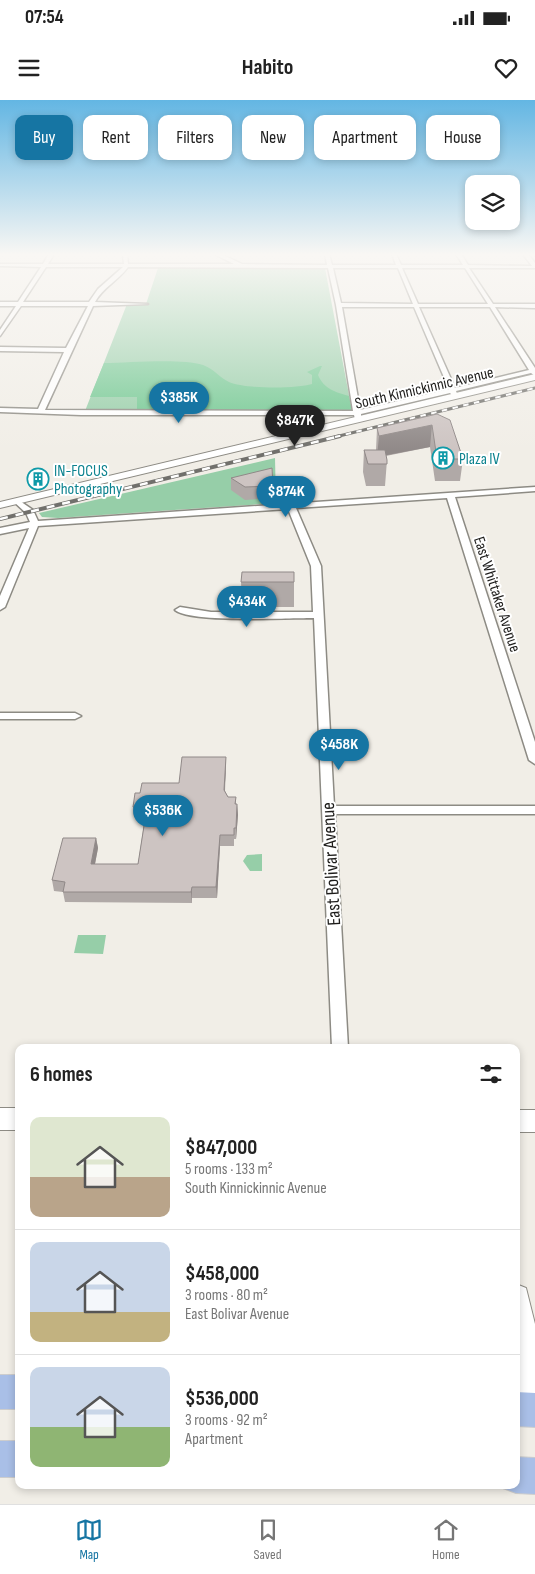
<!DOCTYPE html>
<meta charset="utf-8">
<style>
:root{--surface:#fff;--page:#f6f6f6;--text:#222;--muted:#767676;--line:#e0e0e0;--accent:#1675a3}
body{margin:0;font-family:"Sofia Sans Condensed",sans-serif;background:var(--page);color:var(--text);height:100vh;display:flex;flex-direction:column;font-size:19px;white-space:nowrap}
*{box-sizing:border-box;margin:0}
p{font-size:16px;color:var(--muted)}
.icon{flex:none;width:28px;height:28px;fill:none;stroke:currentColor;stroke-width:2;stroke-linecap:round;stroke-linejoin:round}
.map{position:relative;flex:1;overflow:hidden}
.panel{position:absolute;left:15px;top:944px;width:505px;height:445px;display:flex;flex-direction:column;background:var(--surface);border-radius:10px;box-shadow:0 2px 8px #0003}
.panel>*{flex:none}
.guide{position:absolute;left:15px;top:15px;width:505px;height:45px;display:flex;gap:10px}
.buttons{position:absolute;left:465px;top:75px;display:grid;gap:10px}
.buttons a{display:grid;place-items:center;width:55px;height:55px;border-radius:10px;background:var(--surface);box-shadow:0 2px 8px #0003;font-size:25px}
.price{position:absolute;translate:-50% -42px;padding:0 11px;border-radius:18px;background:var(--accent);color:#fff;font-size:16px;line-height:32px;filter:drop-shadow(0 1px 2px #0008)}
.price::after{content:'';position:absolute;left:50%;top:30px;width:15px;height:11px;margin-left:-8px;background:inherit;clip-path:polygon(0 0,100% 0,50% 100%)}
.price.current{background:#222;color:#fff}
ul{padding:0;list-style:none}
li{display:flex;align-items:center;gap:15px;height:125px;padding:0 15px}
li+li{border-top:1px solid var(--line)}
li span{display:grid;place-items:center;flex:none;width:140px;height:100px;border-radius:10px;color:#555}
li>.icon{margin-inline-start:auto}
span .icon{width:60px;height:60px;fill:#fffc;stroke-width:1}
li b{font-size:21px}
h2{display:flex;justify-content:space-between;align-items:center;height:60px;padding:0 15px;font-size:21px}
.tag{padding:0 18px;border-radius:10px;background:var(--surface);box-shadow:0 2px 8px #0003;font-size:18px;line-height:45px}
.tag.current{background:var(--accent);color:#fff}
.status{display:flex;justify-content:space-between;align-items:center;height:35px;padding:0 25px;background:var(--surface);direction:ltr}
.status svg{height:14px;fill:currentColor}
header{display:flex;justify-content:space-between;align-items:center;height:65px;padding:0 15px;background:var(--surface);font-size:22px;font-weight:700}
.tab-bar{display:flex;justify-content:space-around;align-items:center;height:70px;border-top:1px solid var(--line);background:var(--surface);font-size:14px;color:var(--muted)}
.tab-bar a{display:grid;justify-items:center;gap:2px}
.tab-bar .current{color:var(--accent)}
.map>svg:first-child{display:block}
</style>
<div class="status"><b>07:54</b><svg viewBox="0 0 49 12"><path d="M0 12V9h3v3zM5 12V6h3v6zM10 12V3h3v9zM15 12V0h3v12zM26 1h20v11H26zM47 4h2v5h-2z"/></svg></div>
<header><svg class="icon" aria-label="menu" viewBox="0 0 24 24"><path d="M4 6h16M4 12h16M4 18h16"/></svg>Habito<svg class="icon" aria-label="heart" viewBox="0 0 24 24"><path d="M12 20l-8-8c-3-5 5-10 8-4 3-6 11-1 8 4z"/></svg></header>
<div class="map">
<svg width="535" height="1404" viewBox="0 0 535 1404">
<rect width="100%" height="100%" fill="#f1eee7"/>
<g fill="#96cea8">
<path d="M158,168H325L352,311H85L127,204H146Z"/>
<path d="M275,358L276,403L58,418L42,417L39,413Z"/>
<path d="M262,754V771H250L243,761L247,755Z"/>
<path d="M78,835H106L103,854L74,853Z"/>
</g>
<path fill="#6fc790" d="M104,263C129,263 181,258 203,265C214,269 220,278 229,282C245,289 296,289 312,284V275L307,272L320,266H322L318,275C324,289 335,292 349,296L352,311H137V297H90Z"/>
<g fill="none" stroke-linecap="round" stroke-linejoin="round">
<g stroke="#8d8b84" stroke-width="3">
<g id="street">
<path d="M49,154H54L48,164H124L123,154H127L128,164H234L214,154H221L242,164L327,165L325,154H329L332,165H396L392,154H396L401,165H463L456,154H461L468,165L532,166L523,154H528L535,163V168H469L493,204H535V208L495,207L535,268V276L531,273L456,291L458,296L455,298L450,293L361,314V319L358,321L355,319L354,315H81L0,312V308L38,309L64,252L0,251V247L66,248L88,206H21L0,236V230L16,206H0V202H18L41,167L0,166V164H43ZM46,167H123L98,189L89,202H23ZM128,167L328,168L336,205L353,311L45,310L93,206L148,204L95,202C103,187 118,181 128,167ZM333,168H398L413,204L341,203ZM402,168H465L488,204H418ZM342,207H414L449,289L360,310ZM419,207H490L529,270L455,288Z"/>
<path d="M535,387V391L455,397L535,642V664L529,660L447,398L296,408L321,466L334,706H535V714H335L348,948H332L314,518C289,518 190,523 175,510L180,507L211,512H313L311,466L288,409L38,426L5,507L0,510V496L29,428L0,434V428L30,422L26,413L13,401L17,399L33,410L38,421Z"/>
<path d="M0,613H75L81,616L75,619H0Z"/>
</g>
</g>
<g stroke="#8d8b84" stroke-width="2">
<g id="secondary">
<path d="M535,274V280L0,408V402Z"/>
<rect x="0" y="1008" width="19" height="22"/>
<rect x="516" y="1010" width="19" height="22"/>
<path d="M516,1184L526,1188L535,1224V1314L525,1309C510,1274 516,1223 516,1184Z"/>
</g>
</g>
<g stroke="#cdcdcd" stroke-width="2">
<g id="primary">
<rect x="0" y="1275" width="19" height="34"/>
<path d="M516,1292L535,1293V1327L516,1326Z"/>
<rect x="0" y="1341" width="19" height="36"/>
<path d="M516,1357L535,1358V1394L516,1393L503,1388L502,1385H516Z"/>
</g>
</g>
<use href="#street" fill="#fff" fill-rule="evenodd"/>
<use href="#secondary" fill="#fff" fill-rule="evenodd"/>
<use href="#primary" fill="#a9bfe7" fill-rule="evenodd"/>
<g stroke="#71706c" stroke-width="3">
<path id="rail-far1" d="M335,337L535,288"/>
</g>
<g stroke="#71706c" stroke-width="4">
<path id="rail" d="M0,419L340,336"/>
</g>
<use href="#rail-far1" stroke="#fff" stroke-width="2" stroke-dasharray="5.5" stroke-linecap="butt"/>
<use href="#rail" stroke="#fff" stroke-width="2.5" stroke-dasharray="8" stroke-linecap="butt"/>
</g>
<g fill="#b0a9a7">
<path d="M437,314L463,359L460,381H435L430,347L386,356L387,360L385,386H366L363,372L364,350H376L377,328Z"/>
<path d="M231,378L273,386V398L245,400L231,390Z"/>
<path d="M241,482H294V507H242Z"/>
<path d="M226,657V667L225,691L228,697H236V704H237L238,715L236,739H234V746H220L217,798H192V803L65,802L63,792L54,791L52,780L96,738L98,748L95,764H138L145,717H134L133,707L140,693L179,683Z"/>
</g>
<g fill="#908988">
<path d="M432,325L430,347L377,357L379,336Z"/>
<path d="M226,657V667L224,700V690Z"/>
<path d="M237,704L238,715L236,739V728Z"/>
<path d="M220,735V746L217,798L216,787Z"/>
<path d="M96,738L98,748L93,774L91,764Z"/>
<path d="M192,787V803L191,792Z"/>
</g>
<g fill="#cdc4c2" stroke="#908988">
<path d="M437,314L450,320L463,359H437L432,325L379,336L377,328Z"/>
<path d="M364,350H385L387,360V364H368Z"/>
<path d="M272,368L273,386L245,387L231,378Z"/>
<path d="M242,472H294V482H241Z"/>
<path d="M182,657H226L224,690L228,697H236L235,704H237L236,728H234V735H220L216,787H192L191,792H63L65,782L52,780L63,738H96L91,764H138L147,707H133L135,693H140L142,683H179Z"/>
</g>
<linearGradient id="sky" x2="0" y2="1"><stop stop-color="#63b6e3"/><stop offset="0.44" stop-color="#f9f7f4"/><stop offset="1" stop-color="#f9f7f4" stop-opacity="0"/></linearGradient>
<rect width="535" height="351" fill="url(#sky)"/>
<defs>
<g id="building-ring" transform="scale(1.125)"><circle r="9.5" fill="#fff" stroke="#0f9aa8" stroke-width="1.5"/><path d="M-4-6H4V6H1V3H-1V6H-4ZM-2.5-4.3h1.7v1.8h-1.7ZM.8-4.3h1.7v1.8H.8ZM-2.5-1h1.7V.8h-1.7ZM.8-1h1.7V.8H.8Z" fill="#0f9aa8"/></g>
</defs>
<g fill-rule="evenodd">
<use href="#building-ring" x="443" y="358"/>
<use href="#building-ring" x="38" y="379"/>
</g>
<g text-anchor="middle" stroke-width="4" stroke-linejoin="round" paint-order="stroke">
<g font-size="16" fill="#1d1c1a" stroke="#fff">
<text transform="translate(424 287) rotate(-13)" y="6">South Kinnickinnic Avenue</text>
<text transform="translate(498 494) rotate(72)" y="6">East Whittaker Avenue</text>
</g>
<g font-size="16" fill="#0d838f" stroke="#fff" text-anchor="start">
<text x="459" y="364">Plaza IV</text>
<text x="54" y="376">IN-FOCUS<tspan x="54" dy="18">Photography</tspan></text>
</g>
<g font-size="19" fill="#1d1c1a" stroke="#fff">
<text transform="translate(330 764) rotate(-93)" y="7">East Bolivar Avenue</text>
</g>
</g>
</svg>
<div class="buttons">
<a><svg class="icon" aria-label="layers" viewBox="0 0 24 24"><path d="M12 4l9 5-9 5-9-5zM3 14l9 5 9-5"/></svg></a>
</div>
<b class="price" style="left:179px;top:324px">$385K</b>
<b class="price current" style="left:295px;top:347px">$847K</b>
<b class="price" style="left:286px;top:418px">$874K</b>
<b class="price" style="left:247px;top:528px">$434K</b>
<b class="price" style="left:339px;top:671px">$458K</b>
<b class="price" style="left:163px;top:737px">$536K</b>
<div class="guide">
<a class="tag current">Buy</a>
<a class="tag">Rent</a>
<a class="tag">Filters</a>
<a class="tag">New</a>
<a class="tag">Apartment</a>
<a class="tag">House</a>
</div>
<section class="panel">
<h2>6 homes<svg class="icon" aria-label="filters" viewBox="0 0 24 24"><path d="M4 7h16M4 17h16"/><circle cx="9" cy="7" r="2"/><circle cx="15" cy="17" r="2"/></svg></h2>
<ul>
<li><span style="background:linear-gradient(#dfe7d0 60%,#b9a48a 0)"><svg class="icon" aria-label="home" viewBox="0 0 24 24"><path d="M3 11l9-7 9 7M6 9v11h12V9"/></svg></span><div><b>$847,000</b><p>5 rooms · 133 m²</p><p>South Kinnickinnic Avenue</p></div></li>
<li><span style="background:linear-gradient(#c9d6e8 70%,#c2b280 0)"><svg class="icon" aria-label="home" viewBox="0 0 24 24"><path d="M3 11l9-7 9 7M6 9v11h12V9"/></svg></span><div><b>$458,000</b><p>3 rooms · 80 m²</p><p>East Bolivar Avenue</p></div></li>
<li><span style="background:linear-gradient(#c9d6e8 60%,#8fb573 0)"><svg class="icon" aria-label="home" viewBox="0 0 24 24"><path d="M3 11l9-7 9 7M6 9v11h12V9"/></svg></span><div><b>$536,000</b><p>3 rooms · 92 m²</p><p>Apartment</p></div></li>
</ul>
</section>
</div>
<nav class="tab-bar">
<a class="current"><svg class="icon" aria-label="map" viewBox="0 0 24 24"><path d="M3 6l6-2 6 2 6-2v14l-6 2-6-2-6 2zM9 4v14M15 6v14"/></svg>Map</a>
<a><svg class="icon" aria-label="saved" viewBox="0 0 24 24"><path d="M7 4h10v16l-5-4-5 4z"/></svg>Saved</a>
<a><svg class="icon" aria-label="home" viewBox="0 0 24 24"><path d="M3 11l9-7 9 7M6 9v11h12V9"/></svg>Home</a>
</nav>
